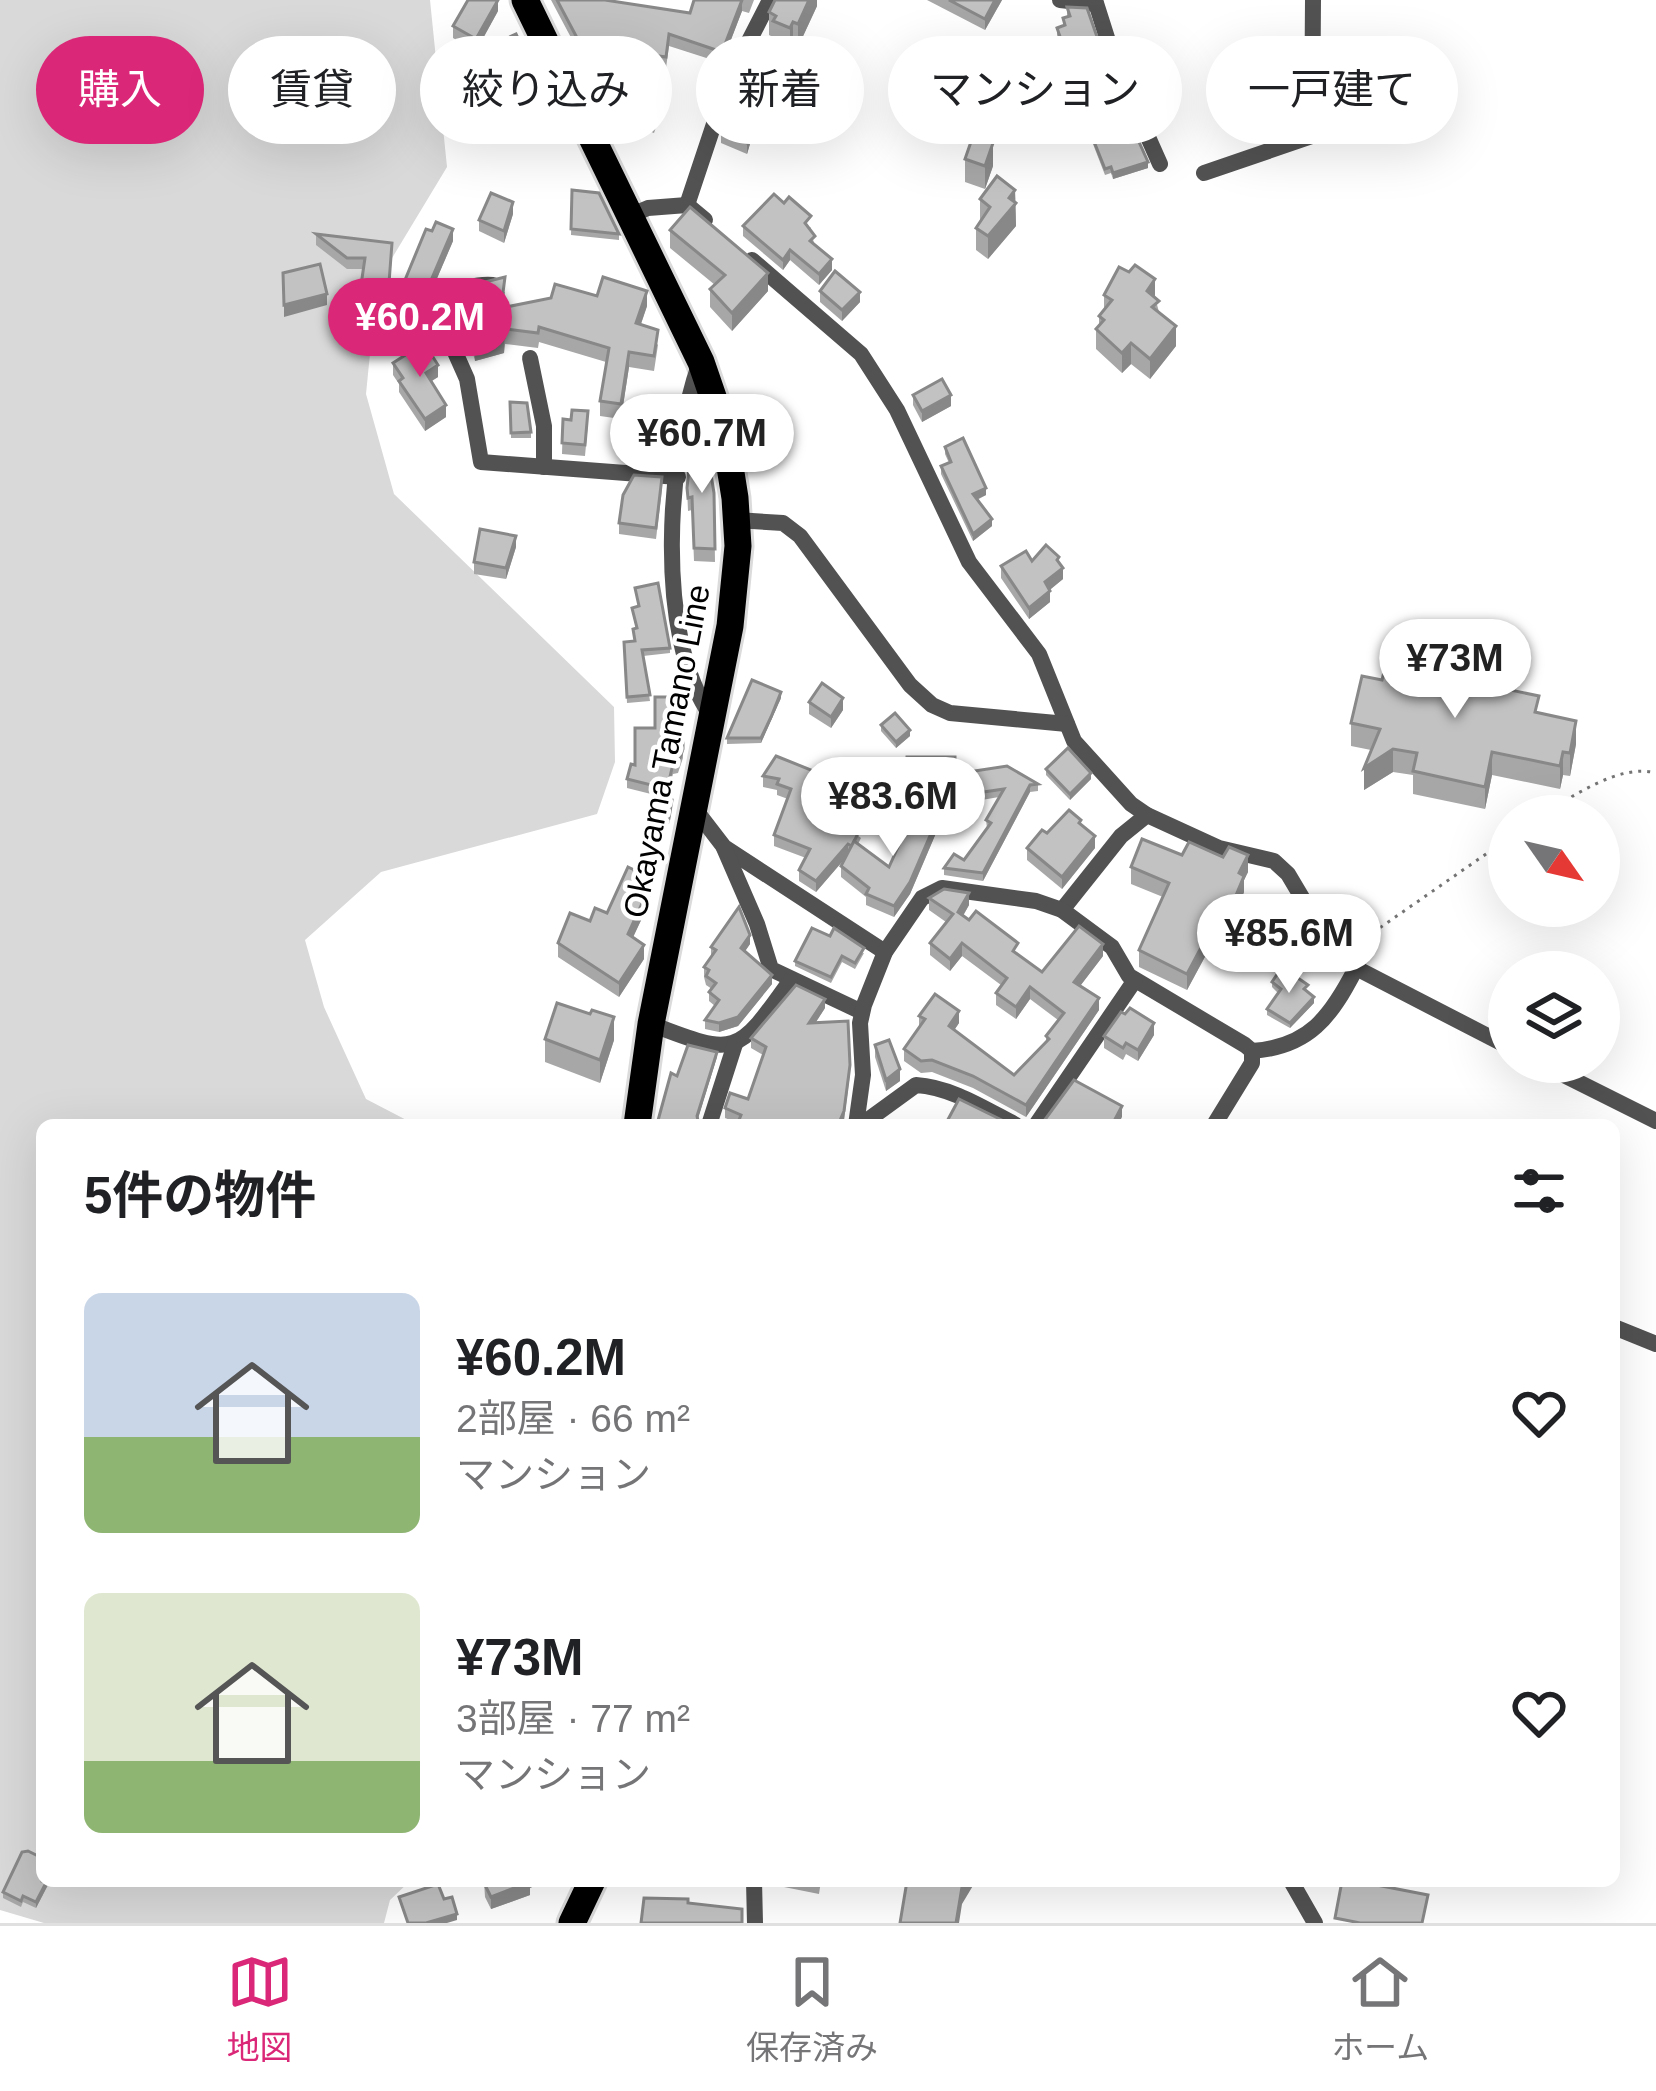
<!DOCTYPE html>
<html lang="ja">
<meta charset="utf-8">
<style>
:root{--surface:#fff;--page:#f6f6f6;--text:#202124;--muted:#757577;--line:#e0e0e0;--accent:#db2777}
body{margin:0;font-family:Arial,"Noto Sans JP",sans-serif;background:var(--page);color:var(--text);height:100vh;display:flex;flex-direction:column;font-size:45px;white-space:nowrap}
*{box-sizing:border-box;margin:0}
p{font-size:39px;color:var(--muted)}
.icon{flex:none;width:66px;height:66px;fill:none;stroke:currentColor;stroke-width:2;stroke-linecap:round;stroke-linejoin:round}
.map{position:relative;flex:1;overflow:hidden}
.panel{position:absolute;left:36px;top:1119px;width:1584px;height:768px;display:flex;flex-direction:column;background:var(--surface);border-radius:18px;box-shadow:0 12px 48px #0002}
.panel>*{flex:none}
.hud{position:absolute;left:36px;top:36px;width:1584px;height:108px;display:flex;gap:24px}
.needle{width:78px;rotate:124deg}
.controls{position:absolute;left:1488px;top:795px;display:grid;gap:24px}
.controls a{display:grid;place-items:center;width:132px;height:132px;border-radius:50%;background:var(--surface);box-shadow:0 12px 48px #0002;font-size:60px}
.price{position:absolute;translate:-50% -102px;padding:0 27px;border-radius:42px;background:#fff;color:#222;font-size:39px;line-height:78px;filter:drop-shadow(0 3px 6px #0008)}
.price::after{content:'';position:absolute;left:50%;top:72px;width:36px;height:27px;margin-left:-18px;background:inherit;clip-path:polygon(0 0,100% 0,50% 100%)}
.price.current{background:var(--accent);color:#fff}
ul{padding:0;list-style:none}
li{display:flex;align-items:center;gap:36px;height:300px;padding:0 48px}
li span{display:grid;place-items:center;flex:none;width:336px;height:240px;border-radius:18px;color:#555}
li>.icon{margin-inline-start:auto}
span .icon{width:144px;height:144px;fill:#fffc;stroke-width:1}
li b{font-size:51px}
h2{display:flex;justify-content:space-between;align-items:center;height:144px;padding:0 48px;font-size:51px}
.pill{padding:0 42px;border-radius:54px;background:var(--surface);box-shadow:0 12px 48px #0002;font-size:42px;line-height:108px}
.pill.current{background:var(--accent);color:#fff}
.tab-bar{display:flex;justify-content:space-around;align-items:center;height:168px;border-top:3px solid var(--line);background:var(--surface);font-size:33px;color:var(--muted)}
.tab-bar a{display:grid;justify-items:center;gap:6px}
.tab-bar .current{color:var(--accent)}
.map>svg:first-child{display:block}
</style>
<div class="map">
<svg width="1656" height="1923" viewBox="0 0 1656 1923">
<rect width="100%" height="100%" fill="#fff"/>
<path fill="#d9d9d9" d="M0,0H430L447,167L377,283L366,394L394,494L614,707L615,762L597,814L381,872L305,940L324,1007L366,1099L416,1125H42V1881H410L390,1900L384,1923H44L0,1910Z"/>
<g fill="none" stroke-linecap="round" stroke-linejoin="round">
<g stroke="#dbdbdb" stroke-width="33">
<g id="primary">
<path d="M525,0L701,362L724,429L735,498L738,546L730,626L651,1024L637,1125"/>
<path d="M572,1923L592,1881"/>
</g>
</g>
<g stroke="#747474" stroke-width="3" stroke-dasharray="3 6" stroke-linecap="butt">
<path d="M1541,816C1571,797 1620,763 1656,773"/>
<path d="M1358,943L1509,838"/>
</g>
<g stroke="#525252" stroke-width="16">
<path d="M1060,0L1096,4"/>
<path d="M1095,0L1115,63L1160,164"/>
<path d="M1204,173L1312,136L1313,0"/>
<path d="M687,205L728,82L770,0"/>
<path d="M629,216L648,208L687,205L705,220"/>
<path d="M752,260L861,354L897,410L969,562L1039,654L1074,741L1131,804L1147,815L1219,848L1274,861L1288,874L1326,938L1356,968L1509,1047"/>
<path d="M493,285C453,283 456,300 447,334L467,379L481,462L678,477"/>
<path d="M530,358L544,426V467"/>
<path d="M700,362C668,451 653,637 712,717"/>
<path d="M736,520L783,523L800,536L910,685L932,705L950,713L1067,724"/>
<path d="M694,808L724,847L885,952"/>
<path d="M724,848L757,924L771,969L862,1012"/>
<path d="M1062,910L1121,836L1147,815"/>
<path d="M651,1024C736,1057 737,1056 790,981"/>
<path d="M1252,1051C1309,1047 1331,1017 1356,968"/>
<path d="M1538,1062L1656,1121"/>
<path d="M709,1125L735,1044"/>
<path d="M856,1125L863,1075L860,1023L864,1005L885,952L922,898L942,888L1036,901L1062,910L1112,947L1129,976L1245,1045L1252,1051V1063L1214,1125"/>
<path d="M861,1125L916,1085C951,1087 985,1109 1016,1125"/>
<path d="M1036,1125L1135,980"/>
<path d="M1614,1327L1656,1344"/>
<path d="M754,1881L755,1923"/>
<path d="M1291,1881L1315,1923"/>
</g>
<use href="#primary" stroke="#000" stroke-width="27"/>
</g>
<g fill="#a7a7a7">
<path d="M551,0H605L690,13L694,0H754L749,13L742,11L722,63L669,46L666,68L592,57L584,62Z"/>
<path d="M817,0V6L798,47L793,45L790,51L773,44V37L769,35V12Z"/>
<path d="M927,0H1002L985,30Z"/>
<path d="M1067,7L1112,87L1092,93L1080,50L1064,56L1057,35V28L1063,26V18L1067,17Z"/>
<path d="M498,11L476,51L453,38V26Z"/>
<path d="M499,42L528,71L511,80L499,53Z"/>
<path d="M764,97L747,154L721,143V133Z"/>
<path d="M1118,116L1148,168L1113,179L1111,173L1105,175L1093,144V139L1095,138V133L1118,123Z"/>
<path d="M659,118L654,133L638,127V122Z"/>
<path d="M965,159L993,166L985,189L965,182Z"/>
<path d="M572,190L619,234V240L571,235Z"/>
<path d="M1015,190L1016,226L988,259L976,250V228L980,222V199Z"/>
<path d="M513,214L504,243L479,231V220Z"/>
<path d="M743,226L811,227L809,229L815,245L832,270L819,285L790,260L783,270L743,236Z"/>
<path d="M670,230L768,291L732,331L710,307V289L715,285L670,248Z"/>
<path d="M432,231L453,241L429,297L425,295L423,300L405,292V280Z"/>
<path d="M316,234L392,255L388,307L360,303L363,269H347L316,245Z"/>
<path d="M820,291L860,302L842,321L820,302Z"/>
<path d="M505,292L503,308L597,296L647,306L641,324L658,345L654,371L629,367L621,419L600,416V401L606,362L539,342L538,348L505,344L504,353L475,361L464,318V303L479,293Z"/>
<path d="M1104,295L1155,297L1159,312L1176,346L1150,379L1131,364L1122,373L1096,349V329L1099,326V316L1104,310Z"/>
<path d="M393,363L438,377L432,381L446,417L425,431L399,392V384L393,375Z"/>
<path d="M913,395L951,406L922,422L913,405Z"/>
<path d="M510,402L531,432V438H511Z"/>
<path d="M563,419L588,423L585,456L562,454Z"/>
<path d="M945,447L986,495L977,500L992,526L973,541L941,474V466L949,463L945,454Z"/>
<path d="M687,488L714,493L715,562L694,561L692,510L688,511Z"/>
<path d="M662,489L656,539L619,534V523Z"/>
<path d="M516,547L506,579L474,574V562Z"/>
<path d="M1032,561L1059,563L1063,579L1049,590L1050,602L1029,619L1001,578V566Z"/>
<path d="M635,588L670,648V653L643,656L650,701L627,703L624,642L634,641L636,629L632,608L638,607Z"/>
<path d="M1401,634L1424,672L1539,713L1576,744L1570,776L1563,775L1560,789L1492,775L1485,809L1413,794V775L1393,772L1364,790L1371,750L1351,746V723L1382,680L1403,667Z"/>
<path d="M781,698L761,743L727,744V738Z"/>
<path d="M809,702L843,710L831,728L809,714Z"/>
<path d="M678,719H683V758L678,773L673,774L667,798L627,788V779L655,728Z"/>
<path d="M881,725L910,736L896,748L881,731Z"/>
<path d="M907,757L955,774L1038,784V791L1030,792L983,881L944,875V868L964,860L987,828L986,820L999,797L970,802V798L906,797Z"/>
<path d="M1046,769L1091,779L1070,800L1046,775Z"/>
<path d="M763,776L826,787L818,805L861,838L858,844L889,867L904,833V826H939L910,894L894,917L866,905V897L841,877V866L846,857L816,892L799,881V870L806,858L774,846V835L788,799L777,795V790L763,787Z"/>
<path d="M672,806L669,824L651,820V815Z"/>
<path d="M1081,825L1095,848L1062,889L1027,860V848L1047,833Z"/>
<path d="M1182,855L1248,872L1244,880V892L1234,917L1228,914L1187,990L1139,967V950L1163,897L1131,884V867Z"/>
<path d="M651,878V899L633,937L644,959L619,997L558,957V943L590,921L607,913Z"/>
<path d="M929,898L969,905L963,916L1042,972L1103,956L1080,986L1099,1010L1026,1117L973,1088L932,1072L921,1073L904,1061V1049L919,1027V1016L959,1023L954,1030L1014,1075L1046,1042V1036L1058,1020L1030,999L1016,1019L996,1005V993L1001,985L962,956L950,971L930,955V943L946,922L929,910Z"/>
<path d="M750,944L745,951L772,984L738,1026L719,1032L705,1029V1020L715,1006L709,1001V992L712,989L706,985L704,977V967L711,956V947Z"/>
<path d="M864,953L855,969L842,962L831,983L795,966V961Z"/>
<path d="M1272,982L1308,991L1314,1003L1290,1028L1267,1015V1009L1278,993L1272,987Z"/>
<path d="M825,1008L815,1023L850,1074L844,1120L738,1123L725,1118V1108L748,1099L763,1055L751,1048V1038Z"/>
<path d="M1154,1035L1138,1061L1126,1054L1123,1060L1104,1048V1036Z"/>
<path d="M545,1039L614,1040L600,1083L545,1062Z"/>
<path d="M875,1045L900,1081L886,1091L875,1057Z"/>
<path d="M42,1881H50L36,1908L23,1902L21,1907L3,1898V1892Z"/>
<path d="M484,1881H544L530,1888V1895L491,1909L485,1897Z"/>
<path d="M784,1881H821L819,1894L784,1887Z"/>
</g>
<g fill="#888">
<path d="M498,0V11L476,51V39Z"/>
<path d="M742,0V11L722,63V52Z"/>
<path d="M809,0H817V6L798,47V24Z"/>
<path d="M995,0H1002L985,30V19Z"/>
<path d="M793,22V45L790,51V28Z"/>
<path d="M1080,43V50L1064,56V48Z"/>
<path d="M592,46V57L584,62V51Z"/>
<path d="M528,60V71L511,80V68Z"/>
<path d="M1112,80V87L1092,93V85Z"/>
<path d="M764,87V97L747,154V143Z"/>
<path d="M993,143V166L985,189V166Z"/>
<path d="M1148,162V168L1113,179V173Z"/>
<path d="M1015,190L1016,226L988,259V236Z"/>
<path d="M513,202V214L504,243V231Z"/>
<path d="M453,229V241L429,297V285Z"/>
<path d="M790,250V260L783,270V260Z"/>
<path d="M832,259V270L819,285V274Z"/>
<path d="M768,273V291L732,331V313Z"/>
<path d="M1155,279V299L1147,291Z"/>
<path d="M647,291V306L636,338V323Z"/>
<path d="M860,292V302L842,321V310Z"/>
<path d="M327,294V305L284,317V305Z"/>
<path d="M1176,326V346L1150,379V359Z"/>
<path d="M505,329L504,353L475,361V346Z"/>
<path d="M1131,343V364L1122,373V353Z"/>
<path d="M629,352V367L621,419V404Z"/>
<path d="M438,365V377L426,384V373Z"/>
<path d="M951,395V406L922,422V411Z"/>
<path d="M446,405V417L425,431V419Z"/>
<path d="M986,488V495L973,501V494Z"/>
<path d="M992,519V526L973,541V534Z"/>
<path d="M516,536V547L506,579V568Z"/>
<path d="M1063,568V579L1045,594V582Z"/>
<path d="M1050,591V602L1029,619V608Z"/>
<path d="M781,692V698L761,743V738Z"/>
<path d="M843,698V710L831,728V717Z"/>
<path d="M1576,721V744L1570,776V753Z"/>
<path d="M910,730V736L896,748V742Z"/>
<path d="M1393,749V772L1364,790V768Z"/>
<path d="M1492,752V775L1485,809V787Z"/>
<path d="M1563,752V775L1560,789V766Z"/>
<path d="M1091,773V779L1070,800V794Z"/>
<path d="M826,776V787L815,814V804Z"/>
<path d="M1030,785V792L983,881V873Z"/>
<path d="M939,815V826L910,894L894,917V906Z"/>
<path d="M1095,836V848L1062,889V877Z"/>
<path d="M848,844V855L816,892V881Z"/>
<path d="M1248,855V872L1244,880V892L1234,917V900L1239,873Z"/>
<path d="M651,884V899L628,948V934Z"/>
<path d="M969,893V905L958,924V912Z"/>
<path d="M1228,897V914L1187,990V974Z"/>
<path d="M750,935V944L741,957V948Z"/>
<path d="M962,943V956L950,971V959Z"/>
<path d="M1103,944V956L1074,994V982Z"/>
<path d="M644,945V959L619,997V983Z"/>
<path d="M772,975V984L738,1026L719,1032V1023Z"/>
<path d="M1030,987V999L1016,1019V1007Z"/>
<path d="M1314,997V1003L1290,1028V1023Z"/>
<path d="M1099,998V1010L1026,1117V1105Z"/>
<path d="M825,999V1008L809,1033V1023Z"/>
<path d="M959,1011V1023L949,1038V1026Z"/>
<path d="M614,1017V1040L600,1083V1060Z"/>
<path d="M1154,1023V1035L1138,1061V1050Z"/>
<path d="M717,1052V1057L697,1122V1116Z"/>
<path d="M850,1065L844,1120L842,1125H838Z"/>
<path d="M900,1069V1081L886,1091V1080Z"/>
<path d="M1122,1106V1117L1118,1125H1112Z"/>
<path d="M47,1881H50L36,1908V1902Z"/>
<path d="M528,1881H544L530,1888V1895L491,1909V1897Z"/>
<path d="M963,1881H974V1884L962,1904L959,1923H956Z"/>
<path d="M457,1914V1920L447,1923H426Z"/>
</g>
<g fill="#c2c2c2" stroke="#888" stroke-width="3">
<path d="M468,0H498L476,39L453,26Z"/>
<path d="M557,0H605L690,13L694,0H742L722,52L669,34L666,57L592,46L584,51Z"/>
<path d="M775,0H809L798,24L793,22L790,28L773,21L776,16L769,12Z"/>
<path d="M949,0H995L985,19Z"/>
<path d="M1067,7L1087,8L1112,80L1092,85L1080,43L1064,48L1057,28L1065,25L1063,18L1070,16Z"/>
<path d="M516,34L528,60L511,68L499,42Z"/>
<path d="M739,79L764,87L747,143L721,133Z"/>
<path d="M642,107L659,112L654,127L638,122Z"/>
<path d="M1126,113L1148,162L1113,173L1111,167L1105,169L1093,139L1097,137L1095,133L1120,123L1118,116Z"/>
<path d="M973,136L993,143L985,166L965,159Z"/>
<path d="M997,176L1015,190L1009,198L1016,203L988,236L976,228L990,207L980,199Z"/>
<path d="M572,190L599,193L619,234L571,229Z"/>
<path d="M491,193L513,202L504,231L479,220Z"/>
<path d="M774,194L784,203L789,197L811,216L805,223L815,236L810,241L832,259L819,274L790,250L783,260L743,226Z"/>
<path d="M690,207L768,273L732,313L710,289L725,275L670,230Z"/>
<path d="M436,222L453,229L429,285L425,283L423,288L405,280L426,229L432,231Z"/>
<path d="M316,234L392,243L388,296L360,292L365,258H347Z"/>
<path d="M320,264L327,294L284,305L283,273Z"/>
<path d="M1135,265L1155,279L1147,291L1159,301L1152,307L1176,326L1150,359L1131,343L1122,353L1096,329L1104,320L1099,316L1112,300L1104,295L1119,267L1129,272Z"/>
<path d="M835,271L860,292L842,310L820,291Z"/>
<path d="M505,277L501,308L551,298L555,284L597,296L603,277L647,291L636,323L658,330L654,356L629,352L621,404L600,401L609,348L539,327L538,333L505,329L504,338L475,346L464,303L468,291L479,293L481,283Z"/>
<path d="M424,343L438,365L426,373L446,405L425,419L399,381L403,378L393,363Z"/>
<path d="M942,379L951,395L922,411L913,395Z"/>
<path d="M510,402L527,403L531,432L511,433Z"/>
<path d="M572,410L588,411L585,445L562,443L563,419L571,420Z"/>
<path d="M705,438L714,493L715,549L694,548L692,497L688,498L687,488L692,440Z"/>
<path d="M963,438L986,488L973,494L992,519L973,534L941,466L951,462L945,447Z"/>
<path d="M634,475L662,477L656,528L619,523L623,495Z"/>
<path d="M480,529L516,536L506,568L474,562Z"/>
<path d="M1046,545L1059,557L1057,560L1063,568L1045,582L1050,591L1029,608L1001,566L1026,551L1032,561Z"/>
<path d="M658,583L670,648L642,650L650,695L627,697L624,642L635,641L633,629L637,628L632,608L639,606L635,588Z"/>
<path d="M1418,631L1424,672L1539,696L1535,712L1576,721L1570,753L1563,752L1560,766L1492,752L1485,787L1413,771L1417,753L1393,749L1364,768L1380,729L1351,723L1362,676L1382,680L1386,663L1406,668L1401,634Z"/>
<path d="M752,680L781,692L771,717L761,738H727Z"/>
<path d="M822,683L843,698L831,717L809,702Z"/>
<path d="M655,697H675L678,719H683V749L678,764H673L667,789L627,779L631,764L635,765V728H655Z"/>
<path d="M895,713L910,730L896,742L881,725Z"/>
<path d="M1068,748L1091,773L1070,794L1046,769Z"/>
<path d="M776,756L826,776L815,804L861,827L852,846L848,844L816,881L799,870L810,849L774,835L791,789L777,784L779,779L763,776Z"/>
<path d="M907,757H955V774L1007,766L1038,784L1030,785L983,873L944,868L954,854L964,860L991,823L986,820L1004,789L970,794V791L906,790Z"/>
<path d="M654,797L672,800L669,818L651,815Z"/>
<path d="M913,804L939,815L910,882L894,906L866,894L869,888L841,866L854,841L889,867L907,827L904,826Z"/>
<path d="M1069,810L1081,820L1079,823L1095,836L1062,877L1027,848L1042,830L1047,833Z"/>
<path d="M1142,839L1182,855L1189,842L1223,857L1229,847L1248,855L1239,873L1244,876L1234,900L1228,897L1187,974L1139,950L1169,883L1131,867Z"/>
<path d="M628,867L651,878V884L628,934L644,945L619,983L558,943L570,913L590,921L595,908L607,913Z"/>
<path d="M944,889L969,893L958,912L969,920L976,911L1018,943L1013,951L1042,972L1079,926L1103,944L1074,982L1099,998L1026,1105L973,1076L932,1060L921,1061L904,1049L925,1019L919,1016L935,994L959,1011L949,1026L1014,1075L1049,1039L1046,1036L1064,1013L1030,987L1016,1007L996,993L1007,978L962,943L950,959L930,943L953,914L929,898Z"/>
<path d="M739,907L750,935L741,948L772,975L738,1017L719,1023L705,1020L719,1000L709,992L716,983L706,976L709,970L704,967L716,950L711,947Z"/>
<path d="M812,928L830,936L834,928L864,948L855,963L842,956L831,977L795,961Z"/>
<path d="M1282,967L1308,985L1304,989L1314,997L1290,1023L1267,1009L1281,989L1272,982Z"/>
<path d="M796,985L825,999L809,1023L848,1021L850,1065L844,1111L838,1125H737L741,1115L725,1108L730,1093L748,1099L766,1047L751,1038Z"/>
<path d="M557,1003L590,1014L592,1010L614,1017L600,1060L545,1039Z"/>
<path d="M1130,1008L1154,1023L1138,1050L1126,1043L1123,1048L1104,1036L1121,1012L1125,1014Z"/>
<path d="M889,1040L900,1069L886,1080L875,1045Z"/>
<path d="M688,1045L717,1052L697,1116L699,1125L657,1124L671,1073L677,1076Z"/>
<path d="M1074,1080L1122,1106L1112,1125H1041Z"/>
<path d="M959,1099L1012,1125H945Z"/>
<path d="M28,1851L42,1858V1881H47L36,1902L23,1896L21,1901L3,1892L22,1852Z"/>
<path d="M489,1881H530V1882L491,1897L485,1885Z"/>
<path d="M907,1881H963L956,1923H900Z"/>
<path d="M1342,1881H1356L1428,1895L1422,1923H1360L1335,1918Z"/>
<path d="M438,1884L444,1899L452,1897L457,1914L426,1923H408L399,1897Z"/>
<path d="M644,1898L688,1899V1903L742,1909V1923H641Z"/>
</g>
<g text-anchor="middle" stroke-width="9" stroke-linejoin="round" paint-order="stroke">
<g font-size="33" fill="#000" stroke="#fff">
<text transform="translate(666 751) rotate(-79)" y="12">Okayama Tamano Line</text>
</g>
</g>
</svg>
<div class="controls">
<a><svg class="needle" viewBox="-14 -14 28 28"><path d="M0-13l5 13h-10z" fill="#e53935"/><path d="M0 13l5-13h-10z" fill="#757577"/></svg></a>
<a><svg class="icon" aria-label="layers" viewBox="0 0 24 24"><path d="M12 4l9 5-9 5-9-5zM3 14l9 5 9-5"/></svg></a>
</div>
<b class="price current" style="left:420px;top:380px">¥60.2M</b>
<b class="price" style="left:702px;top:496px">¥60.7M</b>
<b class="price" style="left:1455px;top:721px">¥73M</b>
<b class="price" style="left:893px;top:859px">¥83.6M</b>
<b class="price" style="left:1289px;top:996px">¥85.6M</b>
<div class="hud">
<a class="pill current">購入</a>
<a class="pill">賃貸</a>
<a class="pill">絞り込み</a>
<a class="pill">新着</a>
<a class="pill">マンション</a>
<a class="pill">一戸建て</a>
</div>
<section class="panel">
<h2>5件の物件<svg class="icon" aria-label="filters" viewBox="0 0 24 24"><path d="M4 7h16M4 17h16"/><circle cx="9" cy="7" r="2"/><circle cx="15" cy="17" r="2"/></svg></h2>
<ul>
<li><span style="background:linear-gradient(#c9d6e8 60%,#8fb573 0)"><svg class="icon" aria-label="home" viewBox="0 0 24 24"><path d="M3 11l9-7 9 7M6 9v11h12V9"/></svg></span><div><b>¥60.2M</b><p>2部屋 · 66 m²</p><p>マンション</p></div><svg class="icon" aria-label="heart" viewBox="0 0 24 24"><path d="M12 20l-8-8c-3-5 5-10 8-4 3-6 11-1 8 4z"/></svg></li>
<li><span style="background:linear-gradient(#dfe7d0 70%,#8fb573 0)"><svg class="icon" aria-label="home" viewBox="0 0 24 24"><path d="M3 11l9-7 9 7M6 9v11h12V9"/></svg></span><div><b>¥73M</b><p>3部屋 · 77 m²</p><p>マンション</p></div><svg class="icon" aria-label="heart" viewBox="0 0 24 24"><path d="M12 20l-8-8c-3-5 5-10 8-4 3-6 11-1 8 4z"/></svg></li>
</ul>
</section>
</div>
<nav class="tab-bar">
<a class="current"><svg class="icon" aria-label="map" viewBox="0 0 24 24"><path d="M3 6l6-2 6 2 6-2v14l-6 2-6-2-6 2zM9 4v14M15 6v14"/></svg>地図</a>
<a><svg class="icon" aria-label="saved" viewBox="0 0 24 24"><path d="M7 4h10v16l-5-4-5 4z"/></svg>保存済み</a>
<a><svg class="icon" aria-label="home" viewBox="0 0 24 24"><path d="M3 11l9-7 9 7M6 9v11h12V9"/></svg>ホーム</a>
</nav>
